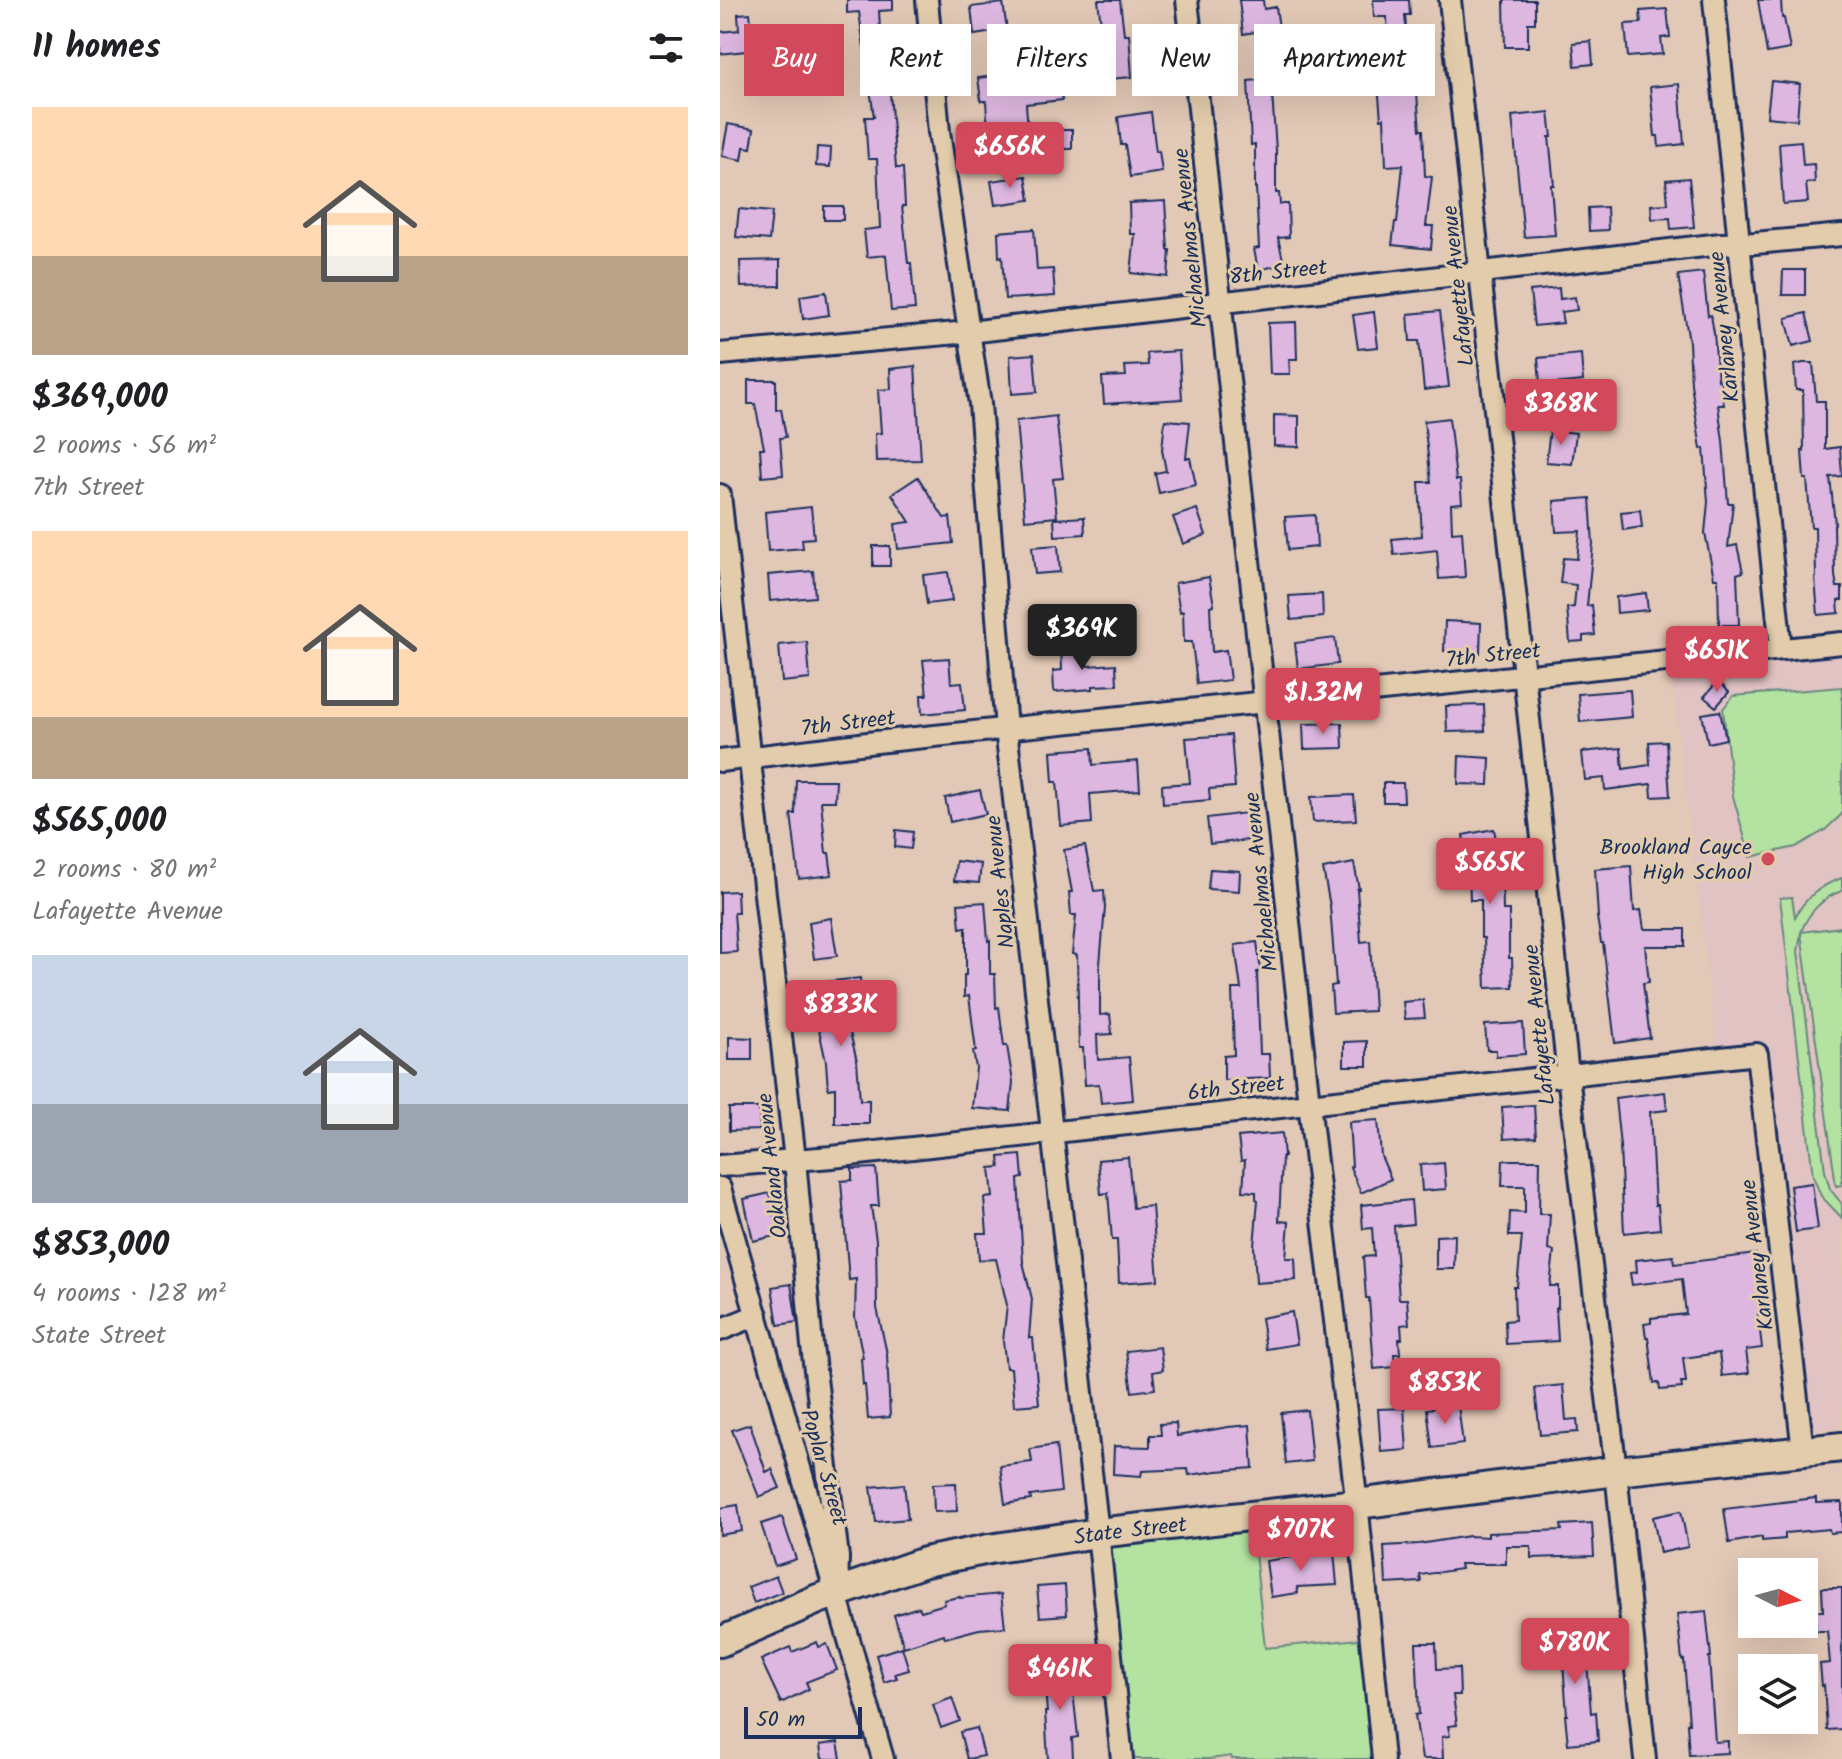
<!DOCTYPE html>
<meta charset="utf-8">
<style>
:root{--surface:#fff;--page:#f6f6f6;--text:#202124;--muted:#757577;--accent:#d1495b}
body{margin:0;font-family:Kalam,sans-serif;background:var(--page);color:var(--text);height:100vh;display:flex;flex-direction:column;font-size:30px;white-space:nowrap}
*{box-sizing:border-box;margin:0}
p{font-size:26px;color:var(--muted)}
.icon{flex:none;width:44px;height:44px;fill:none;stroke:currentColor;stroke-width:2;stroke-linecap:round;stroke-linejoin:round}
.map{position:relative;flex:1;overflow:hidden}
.sheet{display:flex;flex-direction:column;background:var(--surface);width:720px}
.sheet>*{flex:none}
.hud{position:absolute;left:24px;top:24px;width:760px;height:72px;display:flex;gap:16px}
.needle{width:52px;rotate:96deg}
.buttons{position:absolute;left:1018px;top:1558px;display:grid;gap:16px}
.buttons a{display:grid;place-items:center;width:80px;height:80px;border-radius:0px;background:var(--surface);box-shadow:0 8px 32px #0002;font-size:40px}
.scale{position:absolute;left:24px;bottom:20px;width:118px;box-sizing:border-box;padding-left:8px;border:4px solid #1b2f5e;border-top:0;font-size:22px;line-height:28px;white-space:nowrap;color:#1b2f5e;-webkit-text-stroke:6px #e3ccac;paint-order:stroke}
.price{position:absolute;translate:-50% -68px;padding:0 18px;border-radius:8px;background:var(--accent);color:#fff;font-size:26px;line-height:52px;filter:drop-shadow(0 2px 4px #0008)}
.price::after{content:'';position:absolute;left:50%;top:48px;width:24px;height:18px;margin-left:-12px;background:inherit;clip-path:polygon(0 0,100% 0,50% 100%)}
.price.selected{background:#222;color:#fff}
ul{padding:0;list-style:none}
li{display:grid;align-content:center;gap:16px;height:424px;padding:0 32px}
li span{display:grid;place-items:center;height:248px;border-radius:0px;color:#555}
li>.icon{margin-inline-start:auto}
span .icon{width:144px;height:144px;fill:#fffc;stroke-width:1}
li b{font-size:34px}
h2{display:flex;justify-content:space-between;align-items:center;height:96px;padding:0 32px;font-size:34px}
.pill{padding:0 28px;border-radius:0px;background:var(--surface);box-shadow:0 8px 32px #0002;font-size:28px;line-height:72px}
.pill.selected{background:var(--accent);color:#fff}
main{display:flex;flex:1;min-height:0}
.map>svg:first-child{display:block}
</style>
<main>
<section class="sheet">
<h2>11 homes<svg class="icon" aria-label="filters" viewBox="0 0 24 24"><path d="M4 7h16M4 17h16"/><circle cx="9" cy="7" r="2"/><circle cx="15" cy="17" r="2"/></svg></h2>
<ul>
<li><span style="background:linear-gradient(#ffd9b3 60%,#b9a48a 0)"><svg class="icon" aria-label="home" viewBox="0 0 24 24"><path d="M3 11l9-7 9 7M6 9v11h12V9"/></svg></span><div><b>$369,000</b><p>2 rooms · 56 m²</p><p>7th Street</p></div></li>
<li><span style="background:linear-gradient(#ffd9b3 75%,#b9a48a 0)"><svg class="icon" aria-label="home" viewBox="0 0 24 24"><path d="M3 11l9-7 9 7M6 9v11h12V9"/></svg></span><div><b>$565,000</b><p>2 rooms · 80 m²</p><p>Lafayette Avenue</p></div></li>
<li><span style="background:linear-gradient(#c9d6e8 60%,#9aa5b1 0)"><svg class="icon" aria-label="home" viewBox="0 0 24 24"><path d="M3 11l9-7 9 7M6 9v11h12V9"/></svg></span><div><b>$853,000</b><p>4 rooms · 128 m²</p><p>State Street</p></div></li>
</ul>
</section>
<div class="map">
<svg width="1122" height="1759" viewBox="0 0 1122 1759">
<rect width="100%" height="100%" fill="#e2c8b6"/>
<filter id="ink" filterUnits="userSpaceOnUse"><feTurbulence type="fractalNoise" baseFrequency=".0125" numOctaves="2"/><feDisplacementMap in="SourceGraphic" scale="16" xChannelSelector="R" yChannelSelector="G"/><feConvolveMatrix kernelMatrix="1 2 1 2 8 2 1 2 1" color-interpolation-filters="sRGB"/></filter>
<g filter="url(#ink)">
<path fill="#e0c3c2" d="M1122,651V1427L1072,1433L1029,1079L997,1047L951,670Z"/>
<g fill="#b4e2a1" stroke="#688880" stroke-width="2">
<path d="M1122,687V814L1105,830L1076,847L1030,857L1013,796L1003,709L1013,696Z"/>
<path d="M1122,878V891C1103,897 1088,913 1081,932L1122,927V1185L1116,1186L1081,933L1078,951L1105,1171L1110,1189L1122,1204V1218L1101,1196L1093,1176L1060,898L1072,897L1075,917C1085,898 1101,885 1122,878Z"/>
<path d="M531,1516L545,1648L651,1638L664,1759H512L511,1756L490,1759H402L378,1533Z"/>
</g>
<g fill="#ddb7df" stroke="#1b2f5e" stroke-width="2">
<path d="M127,0H173V10L159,11L160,28L169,27L173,55L177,92L170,93L176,168H183L185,206H182L188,263H191L195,309L171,311L166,255L147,257L144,230L160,228L157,159H148L145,117H154L139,12L127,13Z"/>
<path d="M378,0H400L404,34H409L412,77L389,79L388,67L377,68L376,50L385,49L383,24H381Z"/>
<path d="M519,0H543L544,9L556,7L559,28L523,34Z"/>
<path d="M653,0H689L690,15H685L687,39L668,40L667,17H654Z"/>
<path d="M784,0H815V23H808V47H785Z"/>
<path d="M1038,0H1061L1062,18H1064L1070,49L1047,53Z"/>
<path d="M283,3L287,30L254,35L251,7Z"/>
<path d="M947,9L950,37L941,38L943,54L908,57L905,24L921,23L920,11Z"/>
<path d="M30,13L34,50L0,54V32L19,30L18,14Z"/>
<path d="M871,41L873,64L855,66L853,43Z"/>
<path d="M311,71L313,86L340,83L342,100L306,104L309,143L269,146L266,101H261L258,78Z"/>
<path d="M551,79L556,150V193H559L560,204H568L569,237L558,238L564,264L538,270L534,249L539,248L536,188H535V144L531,145L528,81Z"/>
<path d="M1051,81L1080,84L1077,120L1047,117Z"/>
<path d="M696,82L700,130H703L705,176L712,177L706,226H713L711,249L672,245L675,222H677L683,165L666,166L664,118L661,119L658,85Z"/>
<path d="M959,84L964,144L939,147L938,136H935L930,87Z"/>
<path d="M431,112L436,152L439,151L442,172L410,177L405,145H401L398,117Z"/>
<path d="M829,112L832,137H829L834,185H831L835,235L804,237L792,116Z"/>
<path d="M8,124L34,129L31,148L24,147L22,160L2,156Z"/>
<rect x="334" y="130" width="18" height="19"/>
<path d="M1081,141L1083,165L1094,164L1095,182L1086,183L1088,202L1063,204L1059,143Z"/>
<path d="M97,147L111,148L110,167L96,166Z"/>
<path d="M306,176L310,200L275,205L271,181Z"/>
<path d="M969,178L974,227L951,229L950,218L932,219L931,205L948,204L946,180Z"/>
<path d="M445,201L448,250H450L448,277L411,273L415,234H410L409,203Z"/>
<rect x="104" y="206" width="19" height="14"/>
<path d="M887,207L888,230L869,231L868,208Z"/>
<path d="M19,209L52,212L49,240L16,237Z"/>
<path d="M314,229L317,270L333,269L335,296L285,299L282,256L279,257L278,232Z"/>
<path d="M60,260V286L21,287L20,261Z"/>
<path d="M1063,270H1085V295H1062Z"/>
<path d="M983,272L988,316L991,315L994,333L998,380L1000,379L1004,405H998L1003,441L1008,503H1013L1008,547L1017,545L1023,572L1017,574L1019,625H999L998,578H994L985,533L988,502L984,448L981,449L971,384L969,342L958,275Z"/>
<path d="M839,288L840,299L855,297L857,310L841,312L843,323L814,326L810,291Z"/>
<path d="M106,292L109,315L83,319L80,296Z"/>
<path d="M720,311L729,387L704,390L699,341H690L688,314Z"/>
<path d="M654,312L658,347L638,349L633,315Z"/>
<path d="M1086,313L1093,341L1073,346L1066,318Z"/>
<path d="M576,322L577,359H569L570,374H550L548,323Z"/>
<path d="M459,351L462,399L384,404L382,377L406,376L405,366L428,365L427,353Z"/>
<path d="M314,354L317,392L292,394L290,356Z"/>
<path d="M861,354L863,381L834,384L835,395L821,396L818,358Z"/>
<path d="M1083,363H1093L1096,401H1105V449L1120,447L1122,476L1110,477L1115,524L1114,525L1115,576L1117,587H1122V600H1118L1119,613L1098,615L1095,578L1096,577L1095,527H1091L1087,479H1084L1082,451H1084L1083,390H1076L1074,365Z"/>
<path d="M195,366L201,460L156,461L155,434L161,433L158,390L171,389L170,369Z"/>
<path d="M28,380H56V410L61,409L66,437L60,438L63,475L42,477L40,448H44L35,404H28Z"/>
<path d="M554,415L579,416V447L554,446Z"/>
<path d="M336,416L343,478L333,479L337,517L305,520L296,421Z"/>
<path d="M729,418L736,480H740L742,503L731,504L732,532L742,531L745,577L719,579L717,550L674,555L672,539L702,536L699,482H711L704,421Z"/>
<path d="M445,420L470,422L466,458H470L476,485L439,493L435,473L446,471L442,450Z"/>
<path d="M830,430L856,433L852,464L826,462Z"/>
<path d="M198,477L224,518L230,517L233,543L178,549L175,524L190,522L172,494Z"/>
<path d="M870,498L873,544L867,606L872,605L875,635L863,636V641L850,642L847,608L854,607L856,585L840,583L843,558L857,559L860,531L836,532L834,501Z"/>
<path d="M91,507L94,538L82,539L83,548L48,551L45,512Z"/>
<path d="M477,509L486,535L463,544L453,517Z"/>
<path d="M920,510L922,527L903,530L901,512Z"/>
<path d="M595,515L597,547L568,550L565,517Z"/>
<path d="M364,517L365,534L335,536L334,519Z"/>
<path d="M338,545L340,572L315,574L312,547Z"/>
<rect x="153" y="546" width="17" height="20"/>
<path d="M93,571L95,597L50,601L48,575Z"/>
<path d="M228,572L232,601L207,604L203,575Z"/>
<path d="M489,577L494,605L490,606L492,652L506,650L510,680L477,684L472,642H464L463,611L460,612L455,583Z"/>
<path d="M926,593L928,610L897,613L896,597Z"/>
<path d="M602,594L603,617L571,620L569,596Z"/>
<path d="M725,621L761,623L760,653L724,651Z"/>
<path d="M615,638L618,664L578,669L575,643Z"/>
<path d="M87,642L90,679L62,682L59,645Z"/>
<path d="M366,645L367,666L396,664L397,685L373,686V689L334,692L333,671L342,670L341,646Z"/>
<path d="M229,658L231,683L242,682L245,710L202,714L201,695H207L203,660Z"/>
<path d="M998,681L1009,692L996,707L984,697Z"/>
<path d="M910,690L912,717L860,722L858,694Z"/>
<path d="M764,705L765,731L727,732L726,706Z"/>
<path d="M1000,711L1006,739L988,743L982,714Z"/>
<path d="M622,723L623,748L584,749L583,724Z"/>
<path d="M511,735L515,787L489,789L490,800L443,804L442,785L470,783L466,738Z"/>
<path d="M946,741L950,796L932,797L931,784L885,790L884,778L865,780L862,752L901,748L903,769L930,765L929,742Z"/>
<path d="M372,748L373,765L418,761L420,790L370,794L372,823L341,826L337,782H333L331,751Z"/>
<path d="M739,756L770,758L769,785L738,784Z"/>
<path d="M76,780H116L115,801H101L106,853H109L112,875L79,879L71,814H75Z"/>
<path d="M663,783H683L684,802H663Z"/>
<path d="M260,790L266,814L230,822L225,798Z"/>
<path d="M634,795L636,820L593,822L591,797Z"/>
<path d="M526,813L529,840L490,844L487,818Z"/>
<path d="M774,829L782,872L783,910H789V958H792L793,987L766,988L764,938H761V900H750L749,871L743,835Z"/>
<path d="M176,830L193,832L191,849L175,847Z"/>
<path d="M365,846L374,891L384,890L385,908L380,964V1015L390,1014L392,1034L377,1035L378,1060L409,1057L413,1100L381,1103L379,1084L365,1085L363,1048H359L357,955L352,954L356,915H351L349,892H352L344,850Z"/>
<path d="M236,861L261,864L259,883L234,881Z"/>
<path d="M634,863L639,889H637L641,942L650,941L654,1011L613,1013L611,986L616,985L610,906L603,869Z"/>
<path d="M911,866L914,911L921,910L924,929H965V946H925L929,982L923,983L930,1038L895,1043L883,943H881L877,917H878L875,869Z"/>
<path d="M490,869L520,871L519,891L488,889Z"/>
<path d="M17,891L18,913H14L17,952L0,953V892Z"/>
<path d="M265,902L268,941L270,940V974H275L276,1008L279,1007L284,1046H287L293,1082L290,1111L252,1108L256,1068L253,1051H256L249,996L244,997V975H246V927L240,928L238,904Z"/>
<path d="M111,918L117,956L94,959L89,922Z"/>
<path d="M537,942L541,971L537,972L540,1054H549L550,1078L504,1080V1056L514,1055L512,989H521L515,945Z"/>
<path d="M140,978L142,1006L124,1008L137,1061L140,1100H149V1124H115V1088L108,1089L106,1062L96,1016L94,983Z"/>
<path d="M703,1000L705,1018L685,1019L683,1002Z"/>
<path d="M803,1023L805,1054L776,1056V1050H767L765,1025Z"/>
<path d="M9,1037L32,1038V1060H9Z"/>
<path d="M647,1041V1066H624V1042Z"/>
<path d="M945,1092L947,1110L930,1112L935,1205H938L940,1229L904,1233L900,1146L895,1098Z"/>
<path d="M814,1105L816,1137L784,1139L782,1107Z"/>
<path d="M9,1108H39L40,1130L9,1131Z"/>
<path d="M658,1120L661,1156L671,1179L641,1193L630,1167L632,1166L629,1122Z"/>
<path d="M562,1133L564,1157H562L559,1221L569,1222L566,1258H575L576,1280L536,1283L534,1246L538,1200L536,1199V1192L523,1191L525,1160L521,1161L518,1137Z"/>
<path d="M301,1155L303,1178L298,1179L303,1262L312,1299L309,1338H313L319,1404L294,1406L291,1368H286L283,1341L287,1305L276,1259L259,1260L257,1233H267L264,1198L273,1197L270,1168L280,1167L279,1157Z"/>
<path d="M408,1157L413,1208L432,1206L438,1280L399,1283L397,1240H392L388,1193L381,1194L378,1160Z"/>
<path d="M783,1160H820L819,1214H830L828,1250L834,1251L830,1286H838V1308H836L838,1341L786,1344L785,1321L795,1320L794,1287H797L802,1236H789L790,1212L805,1213V1186H782Z"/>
<path d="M724,1163L726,1189L702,1191L700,1165Z"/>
<path d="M156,1168L159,1206H151L156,1240L157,1308L167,1354L170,1417L148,1419L145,1385H143L141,1358H143L135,1317L136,1279L129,1280L121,1181L132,1180V1169Z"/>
<path d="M1092,1183L1098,1229L1076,1232L1070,1186Z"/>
<path d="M50,1193L59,1235L33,1241L24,1199Z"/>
<path d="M691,1200L693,1224L674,1226L679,1299H687L689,1324L681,1325L682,1339H679L680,1354H674L675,1367L654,1369L649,1298H646L643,1257L654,1256L652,1228L643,1229L641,1205Z"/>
<path d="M735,1235L734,1269H716V1236Z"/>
<path d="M1036,1254L1043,1314H1038L1042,1348L1026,1350L1029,1373L1002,1376L999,1353L963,1358L966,1382H961L962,1388L940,1390L939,1383H934L928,1337H926L924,1324L931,1323V1318L966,1314L962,1279L912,1285L910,1273L917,1272L916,1260L953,1256L954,1264Z"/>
<path d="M71,1284L77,1322L58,1325L52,1287Z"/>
<path d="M572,1312L577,1344L546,1349L541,1318Z"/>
<path d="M440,1347L443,1370L433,1372L435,1389L412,1392L406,1351Z"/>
<path d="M843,1385L846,1420L857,1419L858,1432L820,1435L815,1388Z"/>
<path d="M738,1405L743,1444L712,1448L707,1409Z"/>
<path d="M684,1408L687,1450L661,1452L658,1409Z"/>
<path d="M587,1410L592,1461L566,1464L561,1413Z"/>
<path d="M456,1423L457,1436L508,1427L530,1425L533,1468L497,1471L469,1475L468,1469L422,1471L421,1476L393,1474L394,1446L430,1447V1435H441L440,1424Z"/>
<path d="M30,1424L46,1472L52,1469L60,1488L39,1497L12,1430Z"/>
<path d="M336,1445L341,1492L310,1496L311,1500L285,1504L280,1466L312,1462L310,1449Z"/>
<path d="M236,1483L237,1511L214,1512L213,1484Z"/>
<path d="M184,1484L188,1519L156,1522L151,1487Z"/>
<path d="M1096,1498V1503L1122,1502V1532L1110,1533L1109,1529L1065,1533V1539L1042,1541V1537L1009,1543L1004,1509Z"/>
<path d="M18,1505L22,1531L0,1535V1508Z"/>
<path d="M961,1511L968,1547L940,1553L933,1517Z"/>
<path d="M62,1517L76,1559L55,1566L41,1524Z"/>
<path d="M872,1523L874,1556L811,1558V1546H786V1564H740L741,1569L700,1575L701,1582L666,1584L664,1546L699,1544L749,1536L768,1537V1533L842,1530L841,1525Z"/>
<path d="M614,1551L617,1585L577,1587L578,1593L551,1597L546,1561L585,1555V1553Z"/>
<path d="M56,1576L62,1592L34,1603L28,1587Z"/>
<path d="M345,1585L347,1615L320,1617L317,1587Z"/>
<path d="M1102,1588H1122V1729L1107,1730L1104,1685L1102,1686L1100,1664L1110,1663L1107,1631H1096L1095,1611H1103Z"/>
<path d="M281,1594L285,1627L259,1629L225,1638L224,1634L184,1647L174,1615L199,1607L201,1611L225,1604L224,1600L240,1597V1598Z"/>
<path d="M986,1611L991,1657H989L995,1742L1008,1741V1753L969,1755L967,1723H969L964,1660H962L957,1614Z"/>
<path d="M865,1635L871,1713L876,1712L878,1741L848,1744L845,1715H847L843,1662H837L836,1654L824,1655V1636Z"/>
<path d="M97,1642L99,1647L107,1644L117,1670L86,1682L89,1689L61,1703L41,1660L70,1647L72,1652Z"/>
<path d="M696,1643H716L717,1669L739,1668L740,1695H733L737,1725L728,1726L730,1736L722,1737L723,1759H702L695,1715L699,1714Z"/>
<path d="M182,1647L189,1670L175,1674L177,1678L164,1682L156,1655Z"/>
<path d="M350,1664L358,1737L352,1738L353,1759H328L325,1712H327L323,1666Z"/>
<path d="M232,1698L240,1721L221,1728L213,1705Z"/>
<path d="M257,1728L264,1756L247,1759L240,1732Z"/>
<path d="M118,1742L121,1759H102L100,1745Z"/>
</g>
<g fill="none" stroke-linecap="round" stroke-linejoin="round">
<g stroke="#1b2f5e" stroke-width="26">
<g id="street">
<path d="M207,0L219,132L260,404L286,729L378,1533L402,1759"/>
<path d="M467,0L589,1103L639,1522L663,1759"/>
<path d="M730,0L848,1075L896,1471L925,1759"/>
<path d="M994,0L1061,649"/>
<path d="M0,354L249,332L1001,244L1035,243L1122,235"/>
<path d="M0,495L75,1160L92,1346L118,1557L117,1593"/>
<path d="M0,761L156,742L1122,643"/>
<path d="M0,1166L112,1157L1037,1054L1083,1451"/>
<path d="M0,1188L163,1759"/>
<path d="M0,1330L37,1315"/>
</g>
</g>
<g stroke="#1b2f5e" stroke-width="34">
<g id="secondary">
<path id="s1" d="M0,1642L98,1599L205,1562L269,1549L378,1533L637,1504L896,1471L1122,1447"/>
</g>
</g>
<use href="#street" stroke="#e3ccac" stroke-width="20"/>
<use href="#secondary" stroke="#e3ccac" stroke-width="28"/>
</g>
</g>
<circle fill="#d1495b" stroke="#e3ccac" stroke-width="3" cx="1048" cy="859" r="8"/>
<g text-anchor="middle" stroke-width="6" stroke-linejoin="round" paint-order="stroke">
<g font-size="22" fill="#1b2f5e" stroke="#e3ccac">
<text transform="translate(469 238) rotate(-96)" y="8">Michaelmas Avenue</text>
<text transform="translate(558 271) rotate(-6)" y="8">8th Street</text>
<text transform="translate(737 286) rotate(-96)" y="8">Lafayette Avenue</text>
<text transform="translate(1003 327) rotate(-96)" y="8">Karlaney Avenue</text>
<text transform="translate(773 654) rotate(-6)" y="8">7th Street</text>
<text transform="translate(128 722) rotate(-7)" y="8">7th Street</text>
<text transform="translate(279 882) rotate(-96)" y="8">Naples Avenue</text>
<text transform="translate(540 882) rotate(-96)" y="8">Michaelmas Avenue</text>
<text transform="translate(818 1025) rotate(-96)" y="8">Lafayette Avenue</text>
<text transform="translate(516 1087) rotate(-6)" y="8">6th Street</text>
<text transform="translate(51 1166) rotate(-96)" y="8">Oakland Avenue</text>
<text transform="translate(1036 1255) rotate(-97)" y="8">Karlaney Avenue</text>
<text transform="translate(105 1467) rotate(74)" y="8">Poplar Street</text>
<text dy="8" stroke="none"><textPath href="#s1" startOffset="428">State Street</textPath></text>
</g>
<g font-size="22" fill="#1b2f5e" stroke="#e3ccac" text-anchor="end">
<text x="1032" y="854">Brookland Cayce<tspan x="1032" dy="25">High School</tspan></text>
</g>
</g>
</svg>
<div class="buttons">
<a><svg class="needle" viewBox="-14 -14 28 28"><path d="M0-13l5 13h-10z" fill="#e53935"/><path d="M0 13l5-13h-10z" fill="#757577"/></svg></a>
<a><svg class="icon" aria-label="layers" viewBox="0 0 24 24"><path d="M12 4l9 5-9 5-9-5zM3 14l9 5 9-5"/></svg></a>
</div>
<div class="scale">50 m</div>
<b class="price" style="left:290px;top:190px">$656K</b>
<b class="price" style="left:841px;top:447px">$368K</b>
<b class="price selected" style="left:362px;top:672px">$369K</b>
<b class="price" style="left:997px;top:694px">$651K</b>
<b class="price" style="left:603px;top:736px">$1.32M</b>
<b class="price" style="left:770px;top:906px">$565K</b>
<b class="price" style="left:121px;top:1048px">$833K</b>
<b class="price" style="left:725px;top:1426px">$853K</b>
<b class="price" style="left:581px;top:1573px">$707K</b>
<b class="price" style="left:855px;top:1686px">$780K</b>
<b class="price" style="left:340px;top:1712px">$461K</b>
<div class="hud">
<a class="pill selected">Buy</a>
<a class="pill">Rent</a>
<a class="pill">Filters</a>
<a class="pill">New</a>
<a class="pill">Apartment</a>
</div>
</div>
</main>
